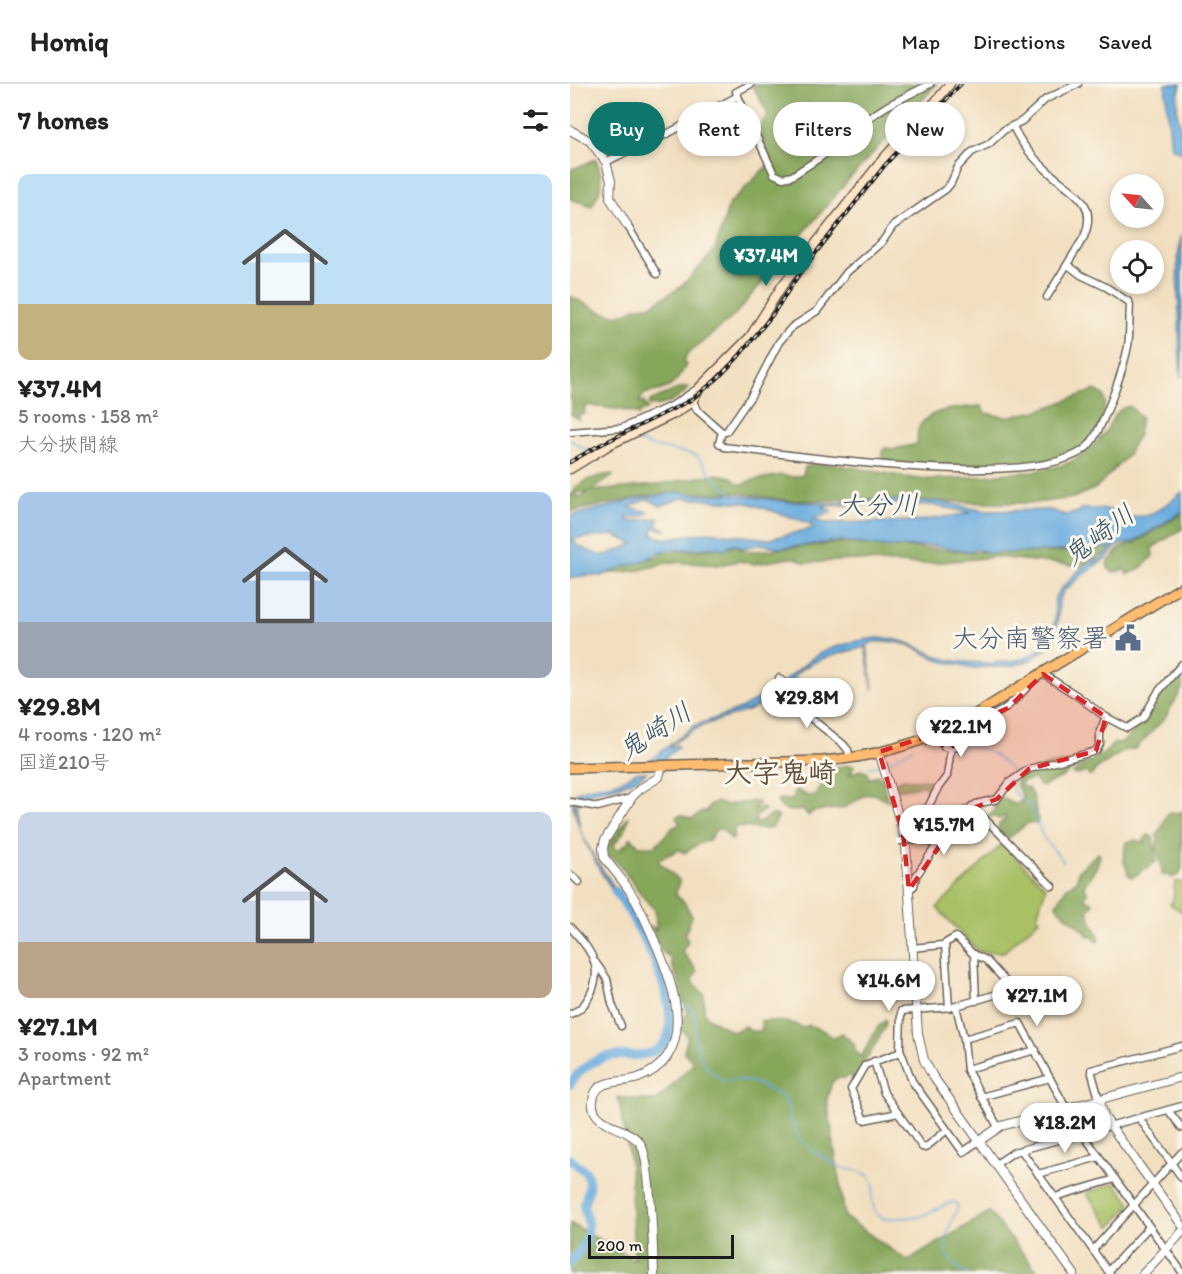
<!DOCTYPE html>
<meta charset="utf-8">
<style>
:root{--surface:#fff;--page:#f6f6f6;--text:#222;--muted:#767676;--line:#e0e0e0;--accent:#0f766e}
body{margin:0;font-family:Itim,"Klee One",sans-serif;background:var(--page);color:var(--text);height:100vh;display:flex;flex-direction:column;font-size:22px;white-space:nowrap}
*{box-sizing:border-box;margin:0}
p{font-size:20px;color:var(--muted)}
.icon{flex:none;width:33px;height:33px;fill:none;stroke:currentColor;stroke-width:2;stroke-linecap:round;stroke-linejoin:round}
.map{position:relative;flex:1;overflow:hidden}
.side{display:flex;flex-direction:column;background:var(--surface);width:570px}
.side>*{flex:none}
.banner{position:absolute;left:18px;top:18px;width:504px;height:54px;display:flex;gap:12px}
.needle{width:39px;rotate:297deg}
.controls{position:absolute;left:540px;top:90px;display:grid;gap:12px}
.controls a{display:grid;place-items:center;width:54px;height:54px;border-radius:50%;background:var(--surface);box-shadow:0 3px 9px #0003;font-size:30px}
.scale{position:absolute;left:18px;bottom:15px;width:146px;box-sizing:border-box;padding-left:6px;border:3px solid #1c1c1c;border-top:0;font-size:16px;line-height:21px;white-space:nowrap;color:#1c1c1c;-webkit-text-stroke:4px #fbf7ec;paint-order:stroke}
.price{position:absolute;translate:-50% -51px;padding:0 14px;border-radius:21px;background:#fff;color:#222;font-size:20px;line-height:39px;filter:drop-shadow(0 2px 3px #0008)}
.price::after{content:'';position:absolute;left:50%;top:36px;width:18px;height:14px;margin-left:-9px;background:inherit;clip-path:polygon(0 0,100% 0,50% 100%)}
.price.on{background:var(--accent);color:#fff}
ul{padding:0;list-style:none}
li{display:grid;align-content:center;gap:12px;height:318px;padding:0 18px}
li span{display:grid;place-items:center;height:186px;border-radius:12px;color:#555}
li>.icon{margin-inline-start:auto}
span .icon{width:108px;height:108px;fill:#fffc;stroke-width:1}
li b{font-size:26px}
h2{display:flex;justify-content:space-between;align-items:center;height:72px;padding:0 18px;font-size:26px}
.tag{padding:0 21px;border-radius:27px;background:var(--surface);box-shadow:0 3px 9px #0003;font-size:21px;line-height:54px}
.tag.on{background:var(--accent);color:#fff}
header{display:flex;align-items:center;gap:36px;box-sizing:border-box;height:84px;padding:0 30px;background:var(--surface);border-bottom:2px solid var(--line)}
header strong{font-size:28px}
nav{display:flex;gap:33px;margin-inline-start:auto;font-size:21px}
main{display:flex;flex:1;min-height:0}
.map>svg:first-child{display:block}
</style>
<header>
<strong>Homiq</strong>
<nav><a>Map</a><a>Directions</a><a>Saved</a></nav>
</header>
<main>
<section class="side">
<h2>7 homes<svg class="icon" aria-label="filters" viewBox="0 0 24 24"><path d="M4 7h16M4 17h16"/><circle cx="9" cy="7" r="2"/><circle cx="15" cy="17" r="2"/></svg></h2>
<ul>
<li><span style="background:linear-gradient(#bfe0f5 70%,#c2b280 0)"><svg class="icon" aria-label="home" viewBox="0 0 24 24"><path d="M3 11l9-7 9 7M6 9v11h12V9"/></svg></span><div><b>¥37.4M</b><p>5 rooms · 158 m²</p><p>大分挾間線</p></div></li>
<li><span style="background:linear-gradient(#a9c7e8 70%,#9aa5b1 0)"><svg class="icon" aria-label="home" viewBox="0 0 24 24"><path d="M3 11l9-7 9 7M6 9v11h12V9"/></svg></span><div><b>¥29.8M</b><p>4 rooms · 120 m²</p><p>国道210号</p></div></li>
<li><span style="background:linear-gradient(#c9d6e8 70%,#b9a48a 0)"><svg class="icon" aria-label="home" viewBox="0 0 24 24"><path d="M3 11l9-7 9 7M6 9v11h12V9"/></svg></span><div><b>¥27.1M</b><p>3 rooms · 92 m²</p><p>Apartment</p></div></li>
</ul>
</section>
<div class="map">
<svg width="612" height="1190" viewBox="0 0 612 1190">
<rect width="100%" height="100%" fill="#fbf7ec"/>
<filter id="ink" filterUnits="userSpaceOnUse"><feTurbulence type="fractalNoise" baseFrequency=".0167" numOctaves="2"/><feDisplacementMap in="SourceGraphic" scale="12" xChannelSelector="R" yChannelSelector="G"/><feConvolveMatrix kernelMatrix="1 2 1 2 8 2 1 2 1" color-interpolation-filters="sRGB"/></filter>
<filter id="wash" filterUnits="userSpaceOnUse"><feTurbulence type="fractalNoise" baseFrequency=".008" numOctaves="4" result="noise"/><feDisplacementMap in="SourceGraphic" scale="24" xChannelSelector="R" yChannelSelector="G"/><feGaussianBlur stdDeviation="1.35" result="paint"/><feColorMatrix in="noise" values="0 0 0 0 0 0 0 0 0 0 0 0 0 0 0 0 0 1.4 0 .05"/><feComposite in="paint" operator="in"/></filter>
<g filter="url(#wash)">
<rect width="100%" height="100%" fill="#f2dfc0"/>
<g fill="#a9c065" stroke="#626e40" stroke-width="1.5">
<path d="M432,760L476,803L467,832L470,835L434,868H409L367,824Z"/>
<path d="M605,798H612V828L600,820L603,816Z"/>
<path d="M545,1099L561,1120L542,1142H540L516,1109Z"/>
</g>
<g fill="#86a65a" stroke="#51613b" stroke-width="1.5">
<path d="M367,0L279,95L164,232L118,270L114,276L116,281C104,304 99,305 74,310L69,318H74L78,325L70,328L69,331C62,325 32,325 18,321L15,324L14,331L9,330V336L1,330L2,316L0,314V212L29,227L48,232L68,223L80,222L112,202L145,166L159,120L200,79L189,44L198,30L182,1Z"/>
<path d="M26,75C35,97 33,102 22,122L0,115V86Z"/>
<path d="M119,303C111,315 94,322 80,322L79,320L81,316L111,304Z"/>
<path d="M525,306L534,311L535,320L531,340L516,361L488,375L452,381L390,384L358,379L316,378L312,374V367L315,364L325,365L347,360C348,356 347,350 348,346C356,323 392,324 411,322L415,329L436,333L467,327Z"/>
<path d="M560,322L571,334L568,351L557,372L526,404L503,414L466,419H415L300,415L220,417L165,408L138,409L95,414L79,411L0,428V410L13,413L17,408L4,409V404C15,396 29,391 43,390V392L21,407L86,401L146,390L161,393L168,400H175L178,397L211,391L224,393L233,391L235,383C255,373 326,394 352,395C377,396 405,393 430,390C454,388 485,387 506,375C517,368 528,358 536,347C543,335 545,325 560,322Z"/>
<path d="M612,429V445L582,464L583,472C576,479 567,489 557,490L554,485C547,489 539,490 537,480L550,464L565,459Z"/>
<path d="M270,459L407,468H515L538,462L541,464L539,468L524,474L510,482L425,473L351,480L320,479L284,476L235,479L226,474H220L185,480L169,477L149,481L101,478L70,486L34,490L57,480L87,473L95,466L100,465C115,470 150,464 166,461L174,466L185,467Z"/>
<path d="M612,584V605L595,634L565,665L555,666L526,685L521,692H519L516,688L508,691L503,690C514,677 534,674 543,660L553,658L558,653L581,628L592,608Z"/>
<path d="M514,672L517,676C508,681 500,688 492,693C485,697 480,697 474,702H470L464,695L451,698V702L458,704L463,713L468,737L467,740L458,739L439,754L428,745L429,741L436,734L433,732L430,735L421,732L417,734L426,723L421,719L434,714L444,721L451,718L450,715L453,713C451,707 445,704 446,696C457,689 485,675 498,680Z"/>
<path d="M279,681L284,682L280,690L290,686L297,688L299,695L307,691L311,693L317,713V717C293,699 290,721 269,725C259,726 250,725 240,729L239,732L233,726L221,727L213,725L207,718L208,715L221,716L225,712L224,708L226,706L238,712L245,711L252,698L254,699L261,690L258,686L260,682L266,683Z"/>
<path d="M332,695C343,697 354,694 364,698L365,700L360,703L361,707L354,722L357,704L352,702L327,706L323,700Z"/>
<path d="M185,717L189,719L184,726L192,723L195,726L186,732V739C194,738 197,732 204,730L209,733L201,744C193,746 177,744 168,742L164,745V753L162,756L151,744L145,747L139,756L130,759L115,769L109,766L87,776L109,796V801L106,808L107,812L114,818L122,832L115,850L118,858L112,867L127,887L123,896L125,901L134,910V927L137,933L163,948L175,942L180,947H192L191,937C207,937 219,936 233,944L239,941L254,947L264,954L272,949L284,960L285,966L291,973L308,943L316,936L315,943L286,994L283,997L280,990L276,994H268L262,998L257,1015L275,1133L338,1177L419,1128L470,1190H0V1139L64,1175L60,1077L48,1013L86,1017L124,979L114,968L117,956V950L112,947L110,942L118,928C112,918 112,908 109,898C106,889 100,884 101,874L91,867L81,842L86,846L85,825C75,821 56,786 45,776C43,773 40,772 37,771L36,764L59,732L55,746L44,761L46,765H51L54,761L58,760L60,754H62L69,762H85L102,744L110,740L106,733L111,731L122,735L132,728H136L141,720L146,718L156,721Z"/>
<path d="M612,727V785L609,791L601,794L598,791H592L591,780L586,765L588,755L587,751C592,745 593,737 598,729H610Z"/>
<path d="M578,751L583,753L586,778L563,793L559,792L554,778L555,761L558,758L567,756L575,759L574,756Z"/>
<path d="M528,769L530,772L526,784L514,802L517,807L515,816L521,817L523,820L522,822L519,823V832L530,854L527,858L523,853L518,852C510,838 494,835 486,821L496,804L507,796L508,787Z"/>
</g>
<g fill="#6aacde" stroke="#43647d" stroke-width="1.5" fill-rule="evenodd">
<path d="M595,0H611L607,15V28L612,47V69L601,63Z"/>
<path d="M612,151V294C608,273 610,251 609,229C608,206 605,173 612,151Z"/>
<path d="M109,408L133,411L161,410L219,418L277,419L308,416L372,418L415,427L481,426L495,431L509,428L511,425C530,425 545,423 560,434C566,432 570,432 575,432C583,431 606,414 612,408V428L564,458L548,461L537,474L513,491L494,507L489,516L488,537L482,557L477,564L461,576L443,582L404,584L371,577L339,561L325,558H303L297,562L303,607L295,563C272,569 244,574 225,591L226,594L199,616L180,626L134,641L122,647L101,661V664L106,661L109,663L90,678H78L124,642L171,625L193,612L208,600L210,601C223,590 235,579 249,570C260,563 294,555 307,554C337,553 350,567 376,575C397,580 448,582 466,568C472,564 476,556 480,550C491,532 481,524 486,511C495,501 515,477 527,475L523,482L543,463L471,468L420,469L406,465L400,467L363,462L315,463L271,457L211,464L191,460L173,464L165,460L158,462L154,467L149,463L92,467L74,477L50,484L31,492L18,491L0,494V432L72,414ZM112,414L178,419L242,440L240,441L244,444L199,455L138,448L93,455L82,450L83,444L97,446L87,441L89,434L59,437L56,433L73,432L79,428L59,423L78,415L91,422ZM311,420L361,421L401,429L348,437L255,439L243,434L262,428L252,422ZM43,451L64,460L36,471H29L9,462L2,455Z"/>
<path d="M66,688H77C61,701 38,704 19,709L18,711C3,716 8,730 10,743L5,721L11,711L4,714C0,744 38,794 54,817C37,808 0,733 2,713C8,702 38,702 50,697C56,695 61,691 66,688Z"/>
</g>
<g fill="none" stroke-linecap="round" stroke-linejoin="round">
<g stroke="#6aacde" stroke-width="1.5">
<path d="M0,356L20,368"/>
<path d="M67,357L85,363L126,371L143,392L163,411"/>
<path d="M381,667C388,666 394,662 401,663C417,664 433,675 442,688L440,694"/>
<path d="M316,679L343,664"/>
<path d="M299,683L309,682"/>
<path d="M441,699L443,707L462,724L473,753L494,778"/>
<path d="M96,908L100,911"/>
<path d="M107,915L124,928C126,936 125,944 125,952C126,972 137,986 153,997L170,996L186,999L213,1013L217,1018L220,1035L230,1055L242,1066L272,1084L289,1087L300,1092L304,1102L302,1112L304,1127L313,1135L350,1133L382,1118H386L388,1123C375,1153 364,1171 398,1190"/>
</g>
<g stroke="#6aacde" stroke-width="9">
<path d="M0,1001C7,987 24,975 40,972C55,970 70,975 85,967C129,945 65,832 45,807"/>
<path d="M0,1075L16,1088C22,1103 17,1107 14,1120C13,1124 16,1130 17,1134C21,1154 13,1164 0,1179"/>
</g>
</g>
</g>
<g filter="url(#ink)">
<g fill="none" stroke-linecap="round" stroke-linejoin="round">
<g stroke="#676055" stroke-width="9">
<g id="minor">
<path d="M181,0L166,8L204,90L213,94L222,92L251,73L300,33L317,22L360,0"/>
<path d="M443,42C451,61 465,76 480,89C501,108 529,117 514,153L477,213"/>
<path d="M36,78L72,60L95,51L168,12"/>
<path d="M57,141L87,190"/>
<path d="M123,317L127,326L152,348H156L181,312L209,258L222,243L247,227L277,188L312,158L323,142L376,105L381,99L388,83L402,68L419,60L434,46L452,37L476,15L508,0"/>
<path d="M0,348L52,344L103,321L130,303"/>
<path d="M152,348L149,359L154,363L162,364C232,372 468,408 517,363C532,349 554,283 558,262C560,249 559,235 560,221L559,218L536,203L511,191L498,181"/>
<path d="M473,590L506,611L534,632L557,644L573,634L588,608L612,580"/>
<path d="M209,594L219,603L237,631L273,660L278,666L280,675"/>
<path d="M391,642C430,631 435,628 462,598"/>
<path d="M364,650L374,663C393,668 402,652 408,637"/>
<path d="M0,718L28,723L61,714"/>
<path d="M402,722L482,802"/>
<path d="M353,755L356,727L368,704L377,692L381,664"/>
<path d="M343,756H354L368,761"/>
<path d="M0,790L9,798"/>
<path d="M339,806L344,802L346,792L366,762L379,748L387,734L396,726L406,720L427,715L440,698L459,685L526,667L530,660V647L536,633"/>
<path d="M0,843C19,864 35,882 20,911C15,920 11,926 0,930"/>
<path d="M375,860L379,924"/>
<path d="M342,864L372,861L386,853L403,870L416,876L438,900L441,906L383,923L331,927L330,965L342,997L393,1068L409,1057"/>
<path d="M404,870L406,917"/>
<path d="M26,879L37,895L42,920L51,942"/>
<path d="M386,922L394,955L397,986L428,1043"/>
<path d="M394,955L450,939L496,1024"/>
<path d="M304,977L314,1009L352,1063L355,1064L377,1046"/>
<path d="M397,985L466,966"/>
<path d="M411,1013L480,994"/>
<path d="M529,1015L521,986L612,962"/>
<path d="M598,1026L612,1044"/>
<path d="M328,1029L294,1036L281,1005L295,981L331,968"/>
<path d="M569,1034L612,1094"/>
<path d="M512,1049L612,1188"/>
<path d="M451,1066L540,1190"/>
<path d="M426,1080L444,1068L612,1022"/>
<path d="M468,1090L529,1073"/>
<path d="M485,1113L545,1095"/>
<path d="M523,1166L612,1068"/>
<path d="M538,1187L579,1143"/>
</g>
</g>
<g stroke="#676055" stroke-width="10">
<g id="tertiary">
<path d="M0,46L20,57L36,78L41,97L40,114L57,141"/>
<path d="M309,668L331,741L336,762L348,950L354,976L362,991L504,1190"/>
<path d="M529,1015L535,1034L612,1141"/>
<path d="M409,1057L431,1042L612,993"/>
<path d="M84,1190C83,1166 81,1074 70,1059C58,1042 19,1042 23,1016C26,993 52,1000 68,994C132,970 102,895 82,851C76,838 71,825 64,814C56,799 44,787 34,773L33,764L35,756L62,713L70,705L89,693L92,681"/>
<path d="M573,1190L612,1148"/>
</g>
</g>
<g stroke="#676055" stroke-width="11">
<path id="secondary" d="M0,385L39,361L104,330L122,318L130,303L180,253L212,202L313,75L366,17L380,0"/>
</g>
<g stroke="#676055" stroke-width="12">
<path id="trunk" d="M0,684L252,677C298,674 351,660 393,638L612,503"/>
</g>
<use href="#minor" stroke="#fff" stroke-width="6"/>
<use href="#tertiary" stroke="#fff" stroke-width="8"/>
<use href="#secondary" stroke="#ffe4c6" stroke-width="8"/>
<use href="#trunk" stroke="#febc70" stroke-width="9"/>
<g stroke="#1c1c1c" stroke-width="4">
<path id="rail" d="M0,378L26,363L121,316L147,295L169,272L203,230L230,189L315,81L391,0"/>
</g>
<use href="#rail" stroke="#fbf7ec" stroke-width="1.5" stroke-dasharray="4.5" stroke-linecap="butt"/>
<g stroke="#676055" stroke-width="9" stroke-linecap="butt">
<path id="minor-bridge" d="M329,757L343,756"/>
</g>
<use href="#minor-bridge" stroke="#fff" stroke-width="6"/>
</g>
</g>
<path fill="#d62828" fill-opacity="0.2" stroke="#d62828" stroke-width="4.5" stroke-dasharray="12 8" stroke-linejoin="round" d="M473,590L536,633L526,667L459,685L427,715L393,728L339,806L333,749L309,668L364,650L374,663L392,661L408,637L438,624Z"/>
<defs>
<g id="civic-bare" transform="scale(2.07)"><path d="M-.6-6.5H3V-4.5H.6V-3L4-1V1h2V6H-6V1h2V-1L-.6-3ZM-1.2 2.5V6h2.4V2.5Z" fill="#5c6f8a" stroke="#fbf7ec" stroke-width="2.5" paint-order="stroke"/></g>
</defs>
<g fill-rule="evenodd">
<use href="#civic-bare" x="558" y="554"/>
</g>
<g text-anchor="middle" stroke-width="6" stroke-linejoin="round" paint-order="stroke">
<g font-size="26" fill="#4e5e75" stroke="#fbf7ec" text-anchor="end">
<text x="538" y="563">大分南警察署</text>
</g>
<g font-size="27" font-style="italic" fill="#3b566a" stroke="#fbf7ec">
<text transform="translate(308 421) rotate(-1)" y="9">大分川</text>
<text transform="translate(529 451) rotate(-37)" y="9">鬼崎川</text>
<text transform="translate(85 647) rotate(-33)" y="9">鬼崎川</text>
</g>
<g font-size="28" font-weight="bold" fill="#60503c" stroke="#fbf7ec">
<text x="210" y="698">大字鬼崎</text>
</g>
</g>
</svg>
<div class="controls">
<a><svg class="needle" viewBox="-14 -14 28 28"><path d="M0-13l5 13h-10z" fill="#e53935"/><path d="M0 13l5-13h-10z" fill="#767676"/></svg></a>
<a><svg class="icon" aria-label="locate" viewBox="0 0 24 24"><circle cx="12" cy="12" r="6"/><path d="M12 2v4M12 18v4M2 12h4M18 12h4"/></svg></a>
</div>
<div class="scale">200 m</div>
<b class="price on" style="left:196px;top:203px">¥37.4M</b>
<b class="price" style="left:237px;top:645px">¥29.8M</b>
<b class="price" style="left:391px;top:674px">¥22.1M</b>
<b class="price" style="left:374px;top:772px">¥15.7M</b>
<b class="price" style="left:319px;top:928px">¥14.6M</b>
<b class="price" style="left:467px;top:943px">¥27.1M</b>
<b class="price" style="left:495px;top:1070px">¥18.2M</b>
<div class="banner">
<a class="tag on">Buy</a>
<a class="tag">Rent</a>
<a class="tag">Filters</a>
<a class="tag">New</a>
</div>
</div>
</main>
